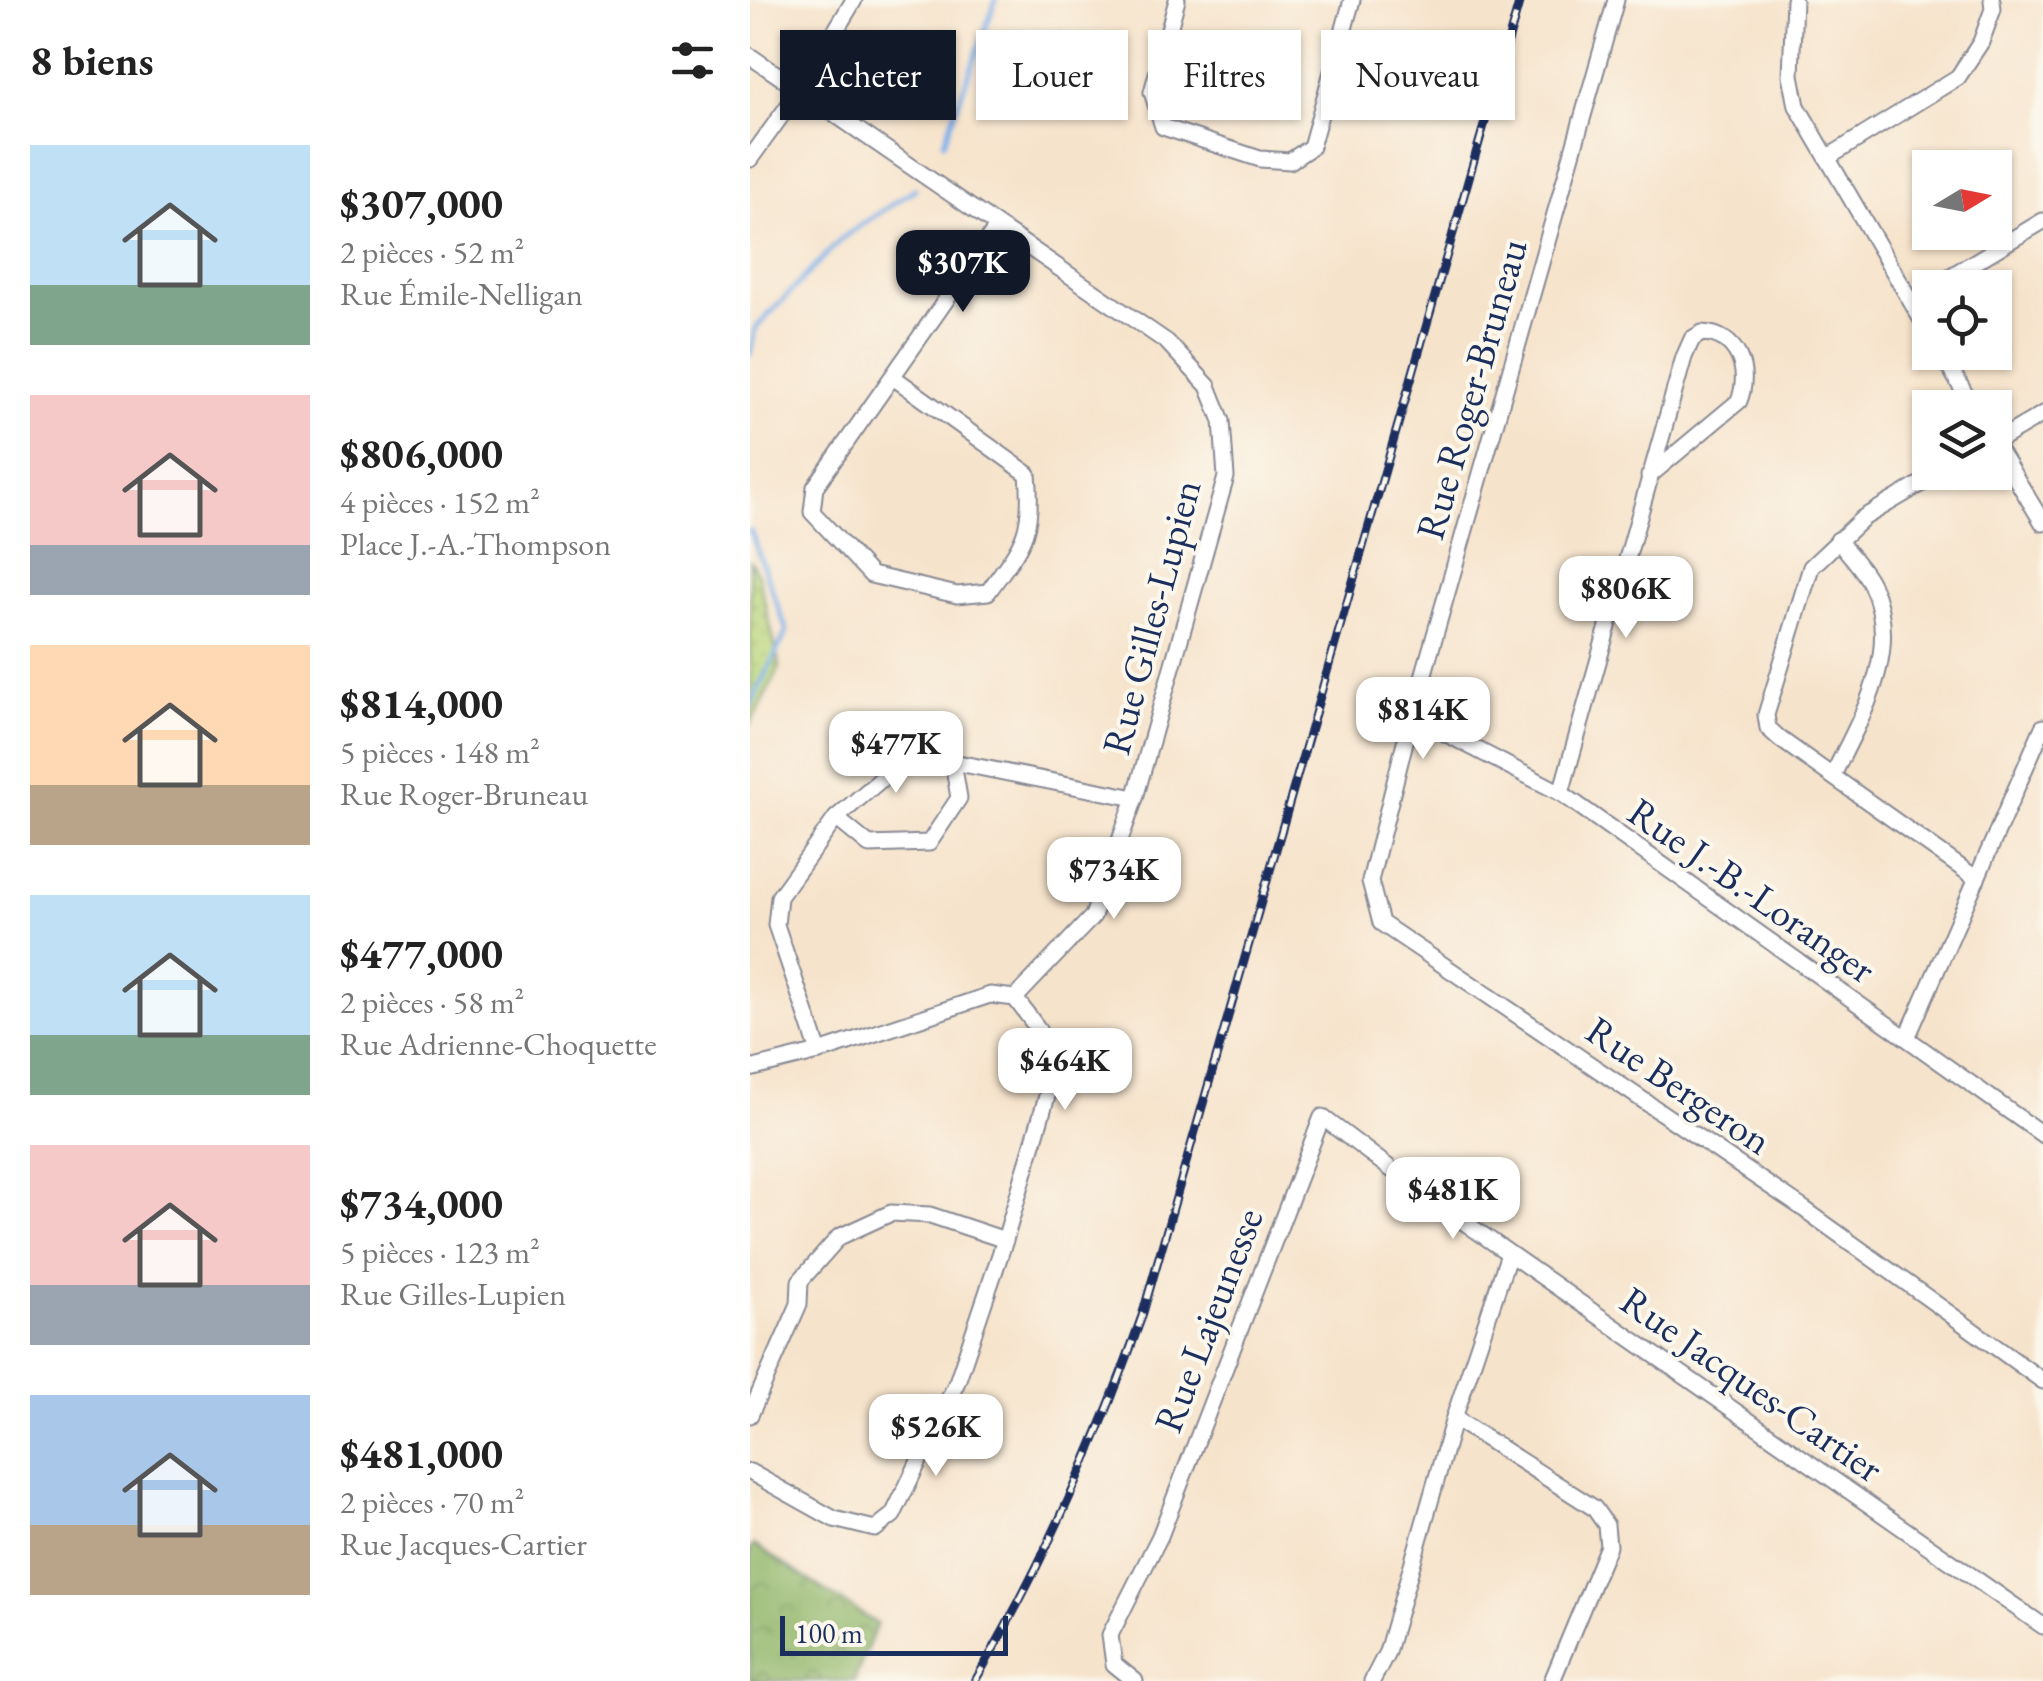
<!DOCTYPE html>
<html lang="fr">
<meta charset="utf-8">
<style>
:root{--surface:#fff;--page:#f2f2f2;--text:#222;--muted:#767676;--accent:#111827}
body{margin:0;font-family:"EB Garamond",serif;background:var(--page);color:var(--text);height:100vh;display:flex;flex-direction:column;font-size:38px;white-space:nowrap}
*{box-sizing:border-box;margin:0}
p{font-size:32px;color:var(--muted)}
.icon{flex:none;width:55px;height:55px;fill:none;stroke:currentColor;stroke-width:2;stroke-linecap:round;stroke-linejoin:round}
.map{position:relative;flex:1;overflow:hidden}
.panel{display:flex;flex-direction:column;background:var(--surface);width:750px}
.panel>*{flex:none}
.guide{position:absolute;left:30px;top:30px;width:950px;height:90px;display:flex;gap:20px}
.needle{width:65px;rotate:80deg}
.tools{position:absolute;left:1162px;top:150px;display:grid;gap:20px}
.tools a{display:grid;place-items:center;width:100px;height:100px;border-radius:0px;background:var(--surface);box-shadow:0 2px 8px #0004;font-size:50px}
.scale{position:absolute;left:30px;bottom:25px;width:228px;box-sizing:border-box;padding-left:10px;border:5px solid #1b2f5e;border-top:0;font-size:28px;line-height:35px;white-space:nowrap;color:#1b2f5e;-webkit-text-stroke:8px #fbf7ec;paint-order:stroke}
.price{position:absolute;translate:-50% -85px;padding:0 22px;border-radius:20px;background:#fff;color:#222;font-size:32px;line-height:65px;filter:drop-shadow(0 2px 5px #0008)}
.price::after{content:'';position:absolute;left:50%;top:60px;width:30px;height:22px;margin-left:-15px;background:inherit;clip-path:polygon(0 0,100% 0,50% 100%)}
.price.current{background:var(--accent);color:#fff}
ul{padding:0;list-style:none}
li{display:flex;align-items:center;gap:30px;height:250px;padding:0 30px}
li span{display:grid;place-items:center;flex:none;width:280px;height:200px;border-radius:0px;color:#555}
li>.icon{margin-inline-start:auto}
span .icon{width:120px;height:120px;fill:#fffc;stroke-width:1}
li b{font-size:42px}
h2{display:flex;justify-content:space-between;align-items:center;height:120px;padding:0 30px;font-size:42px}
.tag{padding:0 35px;border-radius:0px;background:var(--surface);box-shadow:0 2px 8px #0004;font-size:35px;line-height:90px}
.tag.current{background:var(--accent);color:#fff}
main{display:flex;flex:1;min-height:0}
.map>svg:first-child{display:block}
</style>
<main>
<section class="panel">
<h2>8 biens<svg class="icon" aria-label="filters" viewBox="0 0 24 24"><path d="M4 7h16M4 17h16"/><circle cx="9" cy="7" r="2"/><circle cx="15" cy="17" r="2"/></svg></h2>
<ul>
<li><span style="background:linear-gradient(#bfe0f5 70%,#7fa58c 0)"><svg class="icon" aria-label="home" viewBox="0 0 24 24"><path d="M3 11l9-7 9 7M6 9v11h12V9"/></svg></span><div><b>$307,000</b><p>2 pièces · 52 m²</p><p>Rue Émile-Nelligan</p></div></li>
<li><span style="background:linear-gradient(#f6c9c9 75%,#9aa5b1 0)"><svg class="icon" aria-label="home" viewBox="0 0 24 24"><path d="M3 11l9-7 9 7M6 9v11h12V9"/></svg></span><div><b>$806,000</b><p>4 pièces · 152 m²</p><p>Place J.-A.-Thompson</p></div></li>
<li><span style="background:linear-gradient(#ffd9b3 70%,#b9a48a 0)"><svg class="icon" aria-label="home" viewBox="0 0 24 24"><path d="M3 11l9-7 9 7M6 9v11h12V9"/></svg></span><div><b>$814,000</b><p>5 pièces · 148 m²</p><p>Rue Roger-Bruneau</p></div></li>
<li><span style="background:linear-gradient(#bfe0f5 70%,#7fa58c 0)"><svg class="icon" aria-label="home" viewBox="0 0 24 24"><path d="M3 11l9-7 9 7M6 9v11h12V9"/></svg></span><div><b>$477,000</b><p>2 pièces · 58 m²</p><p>Rue Adrienne-Choquette</p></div></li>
<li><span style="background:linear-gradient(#f6c9c9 70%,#9aa5b1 0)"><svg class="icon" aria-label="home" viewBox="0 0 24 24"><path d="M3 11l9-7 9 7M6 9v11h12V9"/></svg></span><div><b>$734,000</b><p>5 pièces · 123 m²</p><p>Rue Gilles-Lupien</p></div></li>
<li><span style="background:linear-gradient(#a9c7e8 65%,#b9a48a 0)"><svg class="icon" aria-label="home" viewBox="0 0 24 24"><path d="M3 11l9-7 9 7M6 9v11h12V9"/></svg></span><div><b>$481,000</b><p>2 pièces · 70 m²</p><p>Rue Jacques-Cartier</p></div></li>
</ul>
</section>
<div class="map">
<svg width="1293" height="1681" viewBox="0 0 1293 1681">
<defs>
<pattern id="grass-dots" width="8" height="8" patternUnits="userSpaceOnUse" patternTransform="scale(2.5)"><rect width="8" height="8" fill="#bad67d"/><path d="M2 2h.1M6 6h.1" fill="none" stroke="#9fb86e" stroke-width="1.8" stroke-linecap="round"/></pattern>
<pattern id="forest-crowns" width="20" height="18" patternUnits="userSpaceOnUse" patternTransform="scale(2.5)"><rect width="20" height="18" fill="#93b76c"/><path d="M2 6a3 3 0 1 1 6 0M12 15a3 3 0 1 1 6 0" fill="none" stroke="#77955c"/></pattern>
</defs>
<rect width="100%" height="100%" fill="#fbf7ec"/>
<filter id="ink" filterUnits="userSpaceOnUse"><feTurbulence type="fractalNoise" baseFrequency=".01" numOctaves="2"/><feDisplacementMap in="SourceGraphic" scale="20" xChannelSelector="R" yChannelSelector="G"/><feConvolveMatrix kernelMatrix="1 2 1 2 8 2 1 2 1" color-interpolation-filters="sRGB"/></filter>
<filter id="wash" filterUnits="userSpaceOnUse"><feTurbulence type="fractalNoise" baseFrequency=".0048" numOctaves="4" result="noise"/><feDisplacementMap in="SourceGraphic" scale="40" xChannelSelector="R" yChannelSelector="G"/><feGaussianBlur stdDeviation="2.25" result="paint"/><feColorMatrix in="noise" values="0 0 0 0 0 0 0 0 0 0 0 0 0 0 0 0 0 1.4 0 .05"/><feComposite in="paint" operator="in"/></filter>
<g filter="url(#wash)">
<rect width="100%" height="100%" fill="#f6e3cb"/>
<path fill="url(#grass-dots)" stroke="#6a826e" stroke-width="2.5" d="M0,560L8,575L30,667L0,725Z"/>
<path fill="url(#forest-crowns)" stroke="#577365" stroke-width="2.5" d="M4,1545L127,1624L104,1681H0V1550Z"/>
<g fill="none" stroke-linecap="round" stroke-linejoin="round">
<g stroke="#7cafe9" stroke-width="5">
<path d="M194,142L246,0"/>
<path d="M0,354L5,329L92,238L165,189"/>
<path d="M0,530L37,631L0,705"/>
</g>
</g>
</g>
<g filter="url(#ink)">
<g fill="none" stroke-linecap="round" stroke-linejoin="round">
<g stroke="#888994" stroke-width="19">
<g id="minor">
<path d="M427,0L402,92L413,127L510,159L540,161L561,147L602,0"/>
<path d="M866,0L659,726L620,881L631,923L1054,1209L1293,1381"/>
<path d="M1044,0L1041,75L1047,106L1180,334"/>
<path d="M0,56L417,342L458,386L472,421L476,477L385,798L343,916L265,998"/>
<path d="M1077,158L1208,77L1231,42L1243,9L1242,0"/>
<path d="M0,159L49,91L104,0"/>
<path d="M1181,288L1293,221"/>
<path d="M1191,352L1223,408"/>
<path d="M143,377L278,474C284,535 272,544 238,592L207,595L121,575L62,512L65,487L247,227"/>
<path d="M1245,442L1293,414"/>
<path d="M1245,444L1293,523"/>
<path d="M1191,472L1113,518L1061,567L1016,715L1018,728L1030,739L1227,879"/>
<path d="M662,716L811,793L1293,1135"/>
<path d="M1083,775C1112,716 1153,649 1121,584C1113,568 1099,554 1088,540"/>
<path d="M811,793L934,357L942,339L952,333C988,334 1001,371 989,401L899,476"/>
<path d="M86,818L119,845L179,843L209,798L203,762"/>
<path d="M1157,1038L1293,727"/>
<path d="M69,1052L26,925L29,897L86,818L157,757L203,762L385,798"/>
<path d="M0,1069L69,1052L240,995L265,998"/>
<path d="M0,1415L49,1304L50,1281L89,1237L141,1213L180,1215L255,1240"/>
<path d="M704,1418L844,1508L856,1525L858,1546L802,1681"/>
<path d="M0,1472L84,1519L125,1529L143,1515L207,1382L255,1240L299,1089L288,1029L265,998"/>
<path d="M385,1681L364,1664L360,1635L410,1536L572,1117L674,1194L1293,1626"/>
<path d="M622,1681L637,1652L704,1418L759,1254"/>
</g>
</g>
<use href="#minor" stroke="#fff" stroke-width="15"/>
<g stroke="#1b2f5e" stroke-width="9">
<path id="rail" d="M225,1681C293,1565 347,1443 392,1316L770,0"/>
</g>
<use href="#rail" stroke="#fbf7ec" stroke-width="5" stroke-dasharray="15" stroke-linecap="butt"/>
</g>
</g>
<g text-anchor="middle" stroke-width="8" stroke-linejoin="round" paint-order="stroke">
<g font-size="40" fill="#1b2f5e" stroke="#fbf7ec">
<text transform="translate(721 389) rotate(-74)" y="14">Rue Roger-Bruneau</text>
<text transform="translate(401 617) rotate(-75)" y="14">Rue Gilles-Lupien</text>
<text transform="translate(1002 890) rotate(35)" y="14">Rue J.-B.-Loranger</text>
<text transform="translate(929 1085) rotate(34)" y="14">Rue Bergeron</text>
<text transform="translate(458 1320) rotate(-69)" y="14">Rue Lajeunesse</text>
<text transform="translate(1002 1384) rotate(35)" y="14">Rue Jacques-Cartier</text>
</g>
</g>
</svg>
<div class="tools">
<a><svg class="needle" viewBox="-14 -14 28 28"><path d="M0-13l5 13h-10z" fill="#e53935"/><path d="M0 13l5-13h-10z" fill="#767676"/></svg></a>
<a><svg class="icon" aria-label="locate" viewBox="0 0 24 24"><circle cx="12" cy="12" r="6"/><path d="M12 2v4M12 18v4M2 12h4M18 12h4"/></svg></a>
<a><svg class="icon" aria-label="layers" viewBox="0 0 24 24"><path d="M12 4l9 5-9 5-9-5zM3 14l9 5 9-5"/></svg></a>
</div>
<div class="scale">100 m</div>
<b class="price current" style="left:213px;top:315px">$307K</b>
<b class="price" style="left:876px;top:641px">$806K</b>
<b class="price" style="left:673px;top:762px">$814K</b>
<b class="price" style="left:146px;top:796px">$477K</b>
<b class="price" style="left:364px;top:922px">$734K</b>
<b class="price" style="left:315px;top:1113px">$464K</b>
<b class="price" style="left:703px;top:1242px">$481K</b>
<b class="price" style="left:186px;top:1479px">$526K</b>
<div class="guide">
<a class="tag current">Acheter</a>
<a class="tag">Louer</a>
<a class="tag">Filtres</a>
<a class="tag">Nouveau</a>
</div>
</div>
</main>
